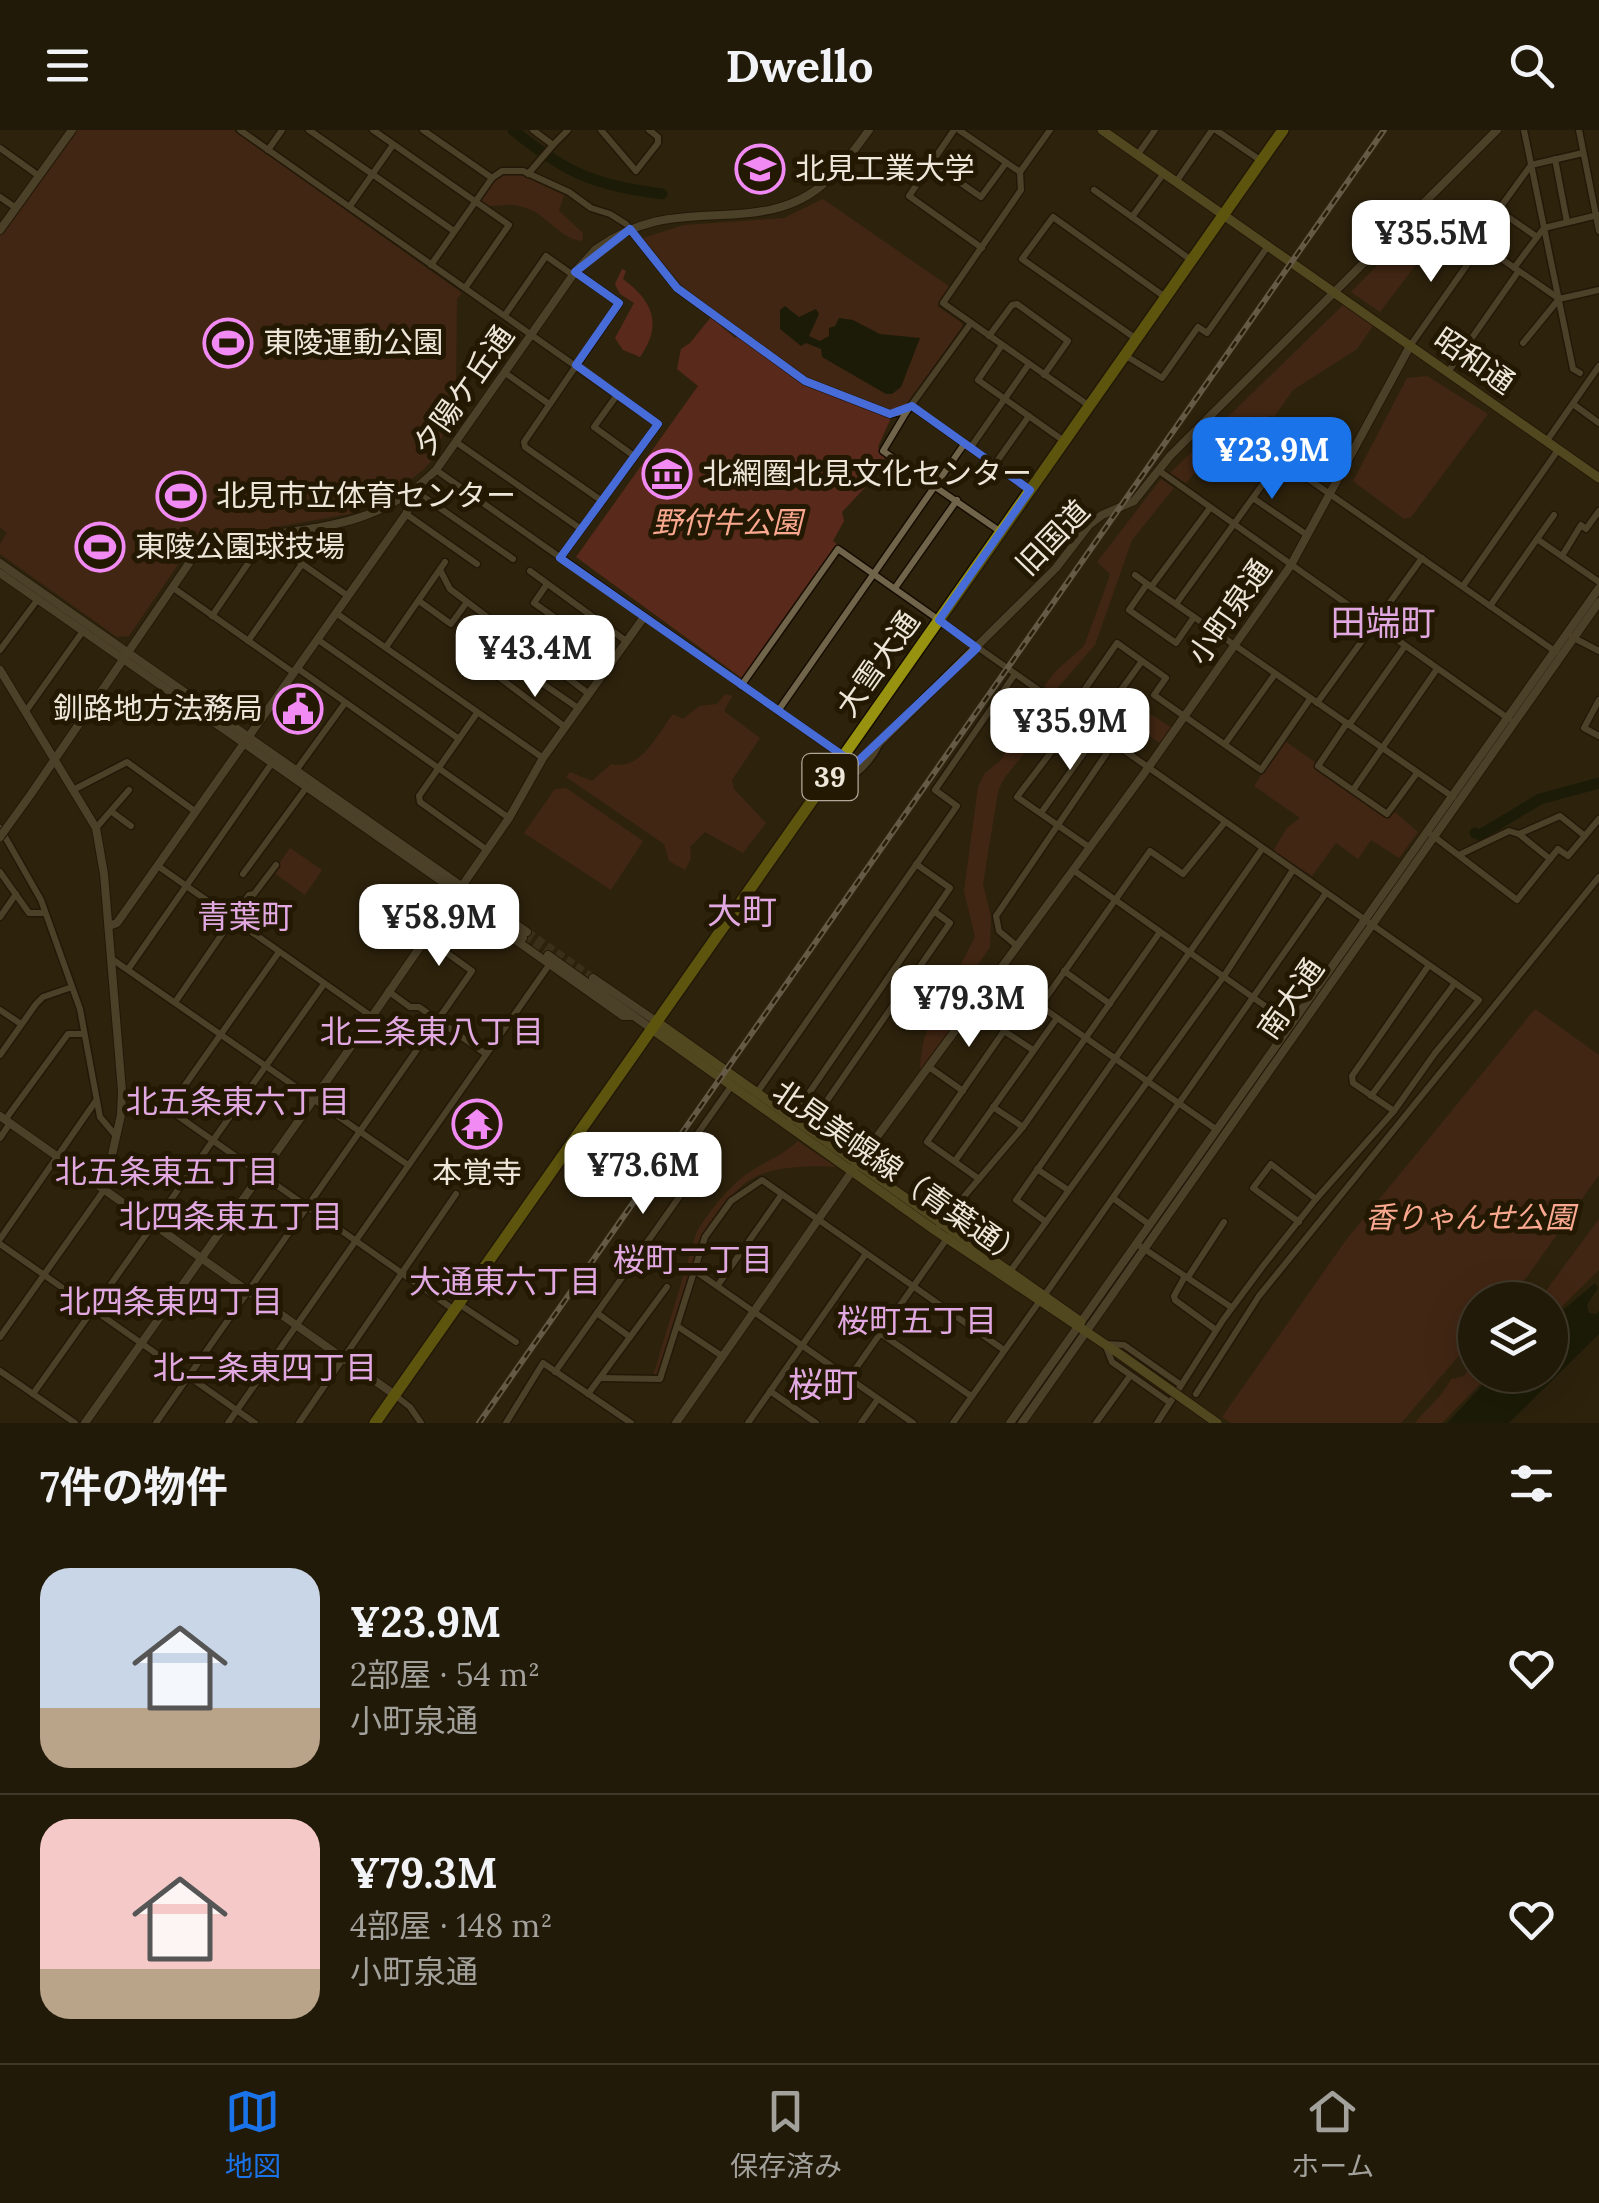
<!DOCTYPE html>
<html lang="ja">
<meta charset="utf-8">
<style>
:root{--surface:#221a09;--page:#2a2312;--text:#f1f3f6;--muted:#a2a19c;--line:#3f382a;--accent:#1a73e8}
body{margin:0;font-family:Lora,"Noto Sans JP",serif;background:var(--page);color:var(--text);height:100vh;display:flex;flex-direction:column;font-size:38px;white-space:nowrap}
*{box-sizing:border-box;margin:0}
p{font-size:32px;color:var(--muted)}
.icon{flex:none;width:55px;height:55px;fill:none;stroke:currentColor;stroke-width:2;stroke-linecap:round;stroke-linejoin:round}
.map{position:relative;height:1293px;overflow:hidden}
.sheet{display:flex;flex-direction:column;background:var(--surface);flex:1}
.sheet>*{flex:none}
.controls{position:absolute;left:1458px;top:1152px;display:grid;gap:20px}
.controls a{display:grid;place-items:center;width:110px;height:110px;border-radius:50%;background:var(--surface);box-shadow:0 10px 40px #0002,0 0 0 2px var(--line);font-size:50px}
.price{position:absolute;translate:-50% -85px;padding:0 22px;border-radius:20px;background:#fff;color:#222;font-size:32px;line-height:65px;filter:drop-shadow(0 2px 5px #0008)}
.price::after{content:'';position:absolute;left:50%;top:60px;width:30px;height:22px;margin-left:-15px;background:inherit;clip-path:polygon(0 0,100% 0,50% 100%)}
.price.selected{background:var(--accent);color:#fff}
ul{padding:0;list-style:none}
li{display:flex;align-items:center;gap:30px;height:250px;padding:0 40px}
li+li{border-top:2px solid var(--line)}
li span{display:grid;place-items:center;flex:none;width:280px;height:200px;border-radius:30px;color:#555}
li>.icon{margin-inline-start:auto}
span .icon{width:120px;height:120px;fill:#fffc;stroke-width:1}
li b{font-size:42px}
h2{display:flex;justify-content:space-between;align-items:center;height:120px;padding:0 40px;font-size:42px}
header{display:flex;justify-content:space-between;align-items:center;height:130px;padding:0 40px;background:var(--surface);font-size:45px;font-weight:700}
.dock{display:flex;justify-content:space-around;align-items:center;height:140px;border-top:2px solid var(--line);background:var(--surface);font-size:28px;color:var(--muted)}
.dock a{display:grid;justify-items:center;gap:5px}
.dock .selected{color:var(--accent)}
.map>svg:first-child{display:block}
</style>
<header><svg class="icon" aria-label="menu" viewBox="0 0 24 24"><path d="M4 6h16M4 12h16M4 18h16"/></svg>Dwello<svg class="icon" aria-label="search" viewBox="0 0 24 24"><circle cx="10" cy="10" r="6"/><path d="M15 15l6 6"/></svg></header>
<div class="map">
<svg width="1599" height="1293" viewBox="0 0 1599 1293">
<rect width="100%" height="100%" fill="#2d230c"/>
<g fill="#592a1c">
<path d="M75,0H233L462,163L457,169L456,258L437,325L424,339L390,366L349,384L204,410L188,420L129,506L117,507L0,424V414L7,403L0,397V106Z"/>
<path d="M515,42L564,65L559,81L583,103L582,111C559,109 547,84 526,78C510,72 502,76 488,76L480,70C490,55 497,45 515,42Z"/>
<path d="M823,69L950,157L937,176L962,193V197L907,274L890,281V290L878,317L886,325L874,348L842,382L844,391L833,411L838,415L743,549L576,427L698,256L677,239L681,219L690,213L711,187L735,208L741,201L684,158L643,108L684,95L784,88Z"/>
<path d="M1428,83L1446,95L1380,182L1351,162Z"/>
<path d="M622,139L626,141L623,149C653,171 663,195 640,227L623,220L615,208L634,173L620,164L615,154Z"/>
<path d="M1343,175L1373,196L1357,219L1293,260L1274,287L1269,285L1265,290L1255,286C1229,305 1207,329 1186,353L1170,343Z"/>
<path d="M1427,246L1488,284L1411,387L1404,389L1353,351L1407,248Z"/>
<path d="M1161,349L1174,358L1132,410L1095,515L1053,563L1044,556L1057,540L1084,516L1108,451L1110,444L1097,432Z"/>
<path d="M1039,563L1048,569C1037,584 1037,598 1030,614C1021,631 1004,643 998,662L983,754L991,787L990,817L947,880L956,893L920,946C919,887 952,856 975,807L964,761L978,657L984,644L1001,630Z"/>
<path d="M725,564L732,566L724,581L760,608L732,650L734,659L766,693L743,723L705,702L690,717L691,728L685,740L669,731L664,714L566,647L570,642L592,651L611,634C641,642 658,603 673,584L683,589L699,576L717,574Z"/>
<path d="M1135,574L1175,600L1164,616L1138,598L1121,620L1109,611Z"/>
<path d="M1285,611L1316,633L1314,636L1389,688L1395,682L1418,702L1399,728L1371,710L1358,729L1336,713L1312,746L1273,721L1287,698L1300,688L1254,656Z"/>
<path d="M566,658L643,711L611,760L524,703L555,659Z"/>
<path d="M290,718L322,740L305,765L273,742Z"/>
<path d="M1535,879L1599,925V1045L1529,1144L1507,1170H1475V1207L1401,1293H1231L1222,1287L1346,1110Z"/>
<path d="M798,1011L836,1037C814,1035 781,1036 759,1045C699,1072 677,1190 659,1248L652,1249L697,1101C710,1081 725,1061 744,1046C763,1032 779,1028 798,1011Z"/>
<path d="M1599,1089V1140L1550,1188V1170H1539Z"/>
<path d="M1475,1229V1245H1489L1442,1293H1415C1429,1276 1440,1269 1451,1249L1464,1246Z"/>
</g>
<g fill="#051300">
<path d="M785,176L799,187L816,179L819,184L809,206L820,211L829,206V198L835,196L839,188L853,190L880,204L920,208L901,257L892,264H886L822,227L821,219L806,213L801,216L780,199V180Z"/>
<path d="M1595,1153L1598,1158L1587,1175L1589,1183L1596,1184L1599,1181V1204L1509,1293H1447L1492,1245H1550V1191Z"/>
</g>
<g fill="none" stroke-linecap="round" stroke-linejoin="round">
<g stroke="#051300" stroke-width="11">
<path d="M513,0C567,44 594,55 662,64"/>
<path d="M1475,703L1480,705L1540,669L1599,653"/>
</g>
<g stroke="#4a402b" stroke-width="8" stroke-dasharray="8 4" stroke-linecap="butt">
<path d="M527,802L593,848"/>
<path d="M523,808L548,825"/>
</g>
<g stroke="#150c00" stroke-width="9">
<g id="minor">
<path d="M240,0L658,294L560,428"/>
<path d="M309,0L454,101"/>
<path d="M373,0L509,95L465,158"/>
<path d="M423,0L492,48"/>
<path d="M533,0L553,15L568,0"/>
<path d="M601,0L636,41L658,13V7L649,0"/>
<path d="M954,0L909,66L982,118"/>
<path d="M959,0L1020,42L1021,60L943,173L1088,275"/>
<path d="M1216,0L1260,30"/>
<path d="M1524,0L1573,239L1580,243"/>
<path d="M1579,0L1599,101"/>
<path d="M0,18L39,46"/>
<path d="M268,20L282,0"/>
<path d="M1138,24L1155,0"/>
<path d="M1555,29L1567,92"/>
<path d="M932,33L981,67L1006,33"/>
<path d="M1020,42L1050,0"/>
<path d="M528,44L553,15"/>
<path d="M1176,52L1212,0"/>
<path d="M1094,60L1132,87L1164,43"/>
<path d="M0,67L16,78"/>
<path d="M1424,75L1558,168"/>
<path d="M350,76L393,15"/>
<path d="M1498,80L1537,107"/>
<path d="M1132,87L1191,130"/>
<path d="M1476,111L1531,35L1583,23"/>
<path d="M431,135L492,48L502,41H523L569,62L591,78L610,84L626,94L677,158L805,251L890,284L907,281"/>
<path d="M1514,138L1544,98L1598,85"/>
<path d="M575,142L619,173L524,312L525,317L602,371"/>
<path d="M505,185L546,126L573,145"/>
<path d="M971,193L907,281L883,321L1001,402"/>
<path d="M989,206L1012,175L1017,174L1068,211L1044,245"/>
<path d="M1135,208L1022,129L1053,87L1165,167"/>
<path d="M1523,213L1559,169L1599,160"/>
<path d="M1002,215L978,250L1064,311"/>
<path d="M1410,216L1481,115"/>
<path d="M1126,226L1162,248L1198,197L1207,203L1268,116"/>
<path d="M504,242L549,274"/>
<path d="M1448,242L1518,142"/>
<path d="M617,265L594,297L634,326"/>
<path d="M1573,274L1599,293"/>
<path d="M912,276L1029,359"/>
<path d="M1254,311L1556,522"/>
<path d="M456,312L581,399"/>
<path d="M1546,312L1599,236"/>
<path d="M971,317L1029,234"/>
<path d="M995,334L1029,286"/>
<path d="M436,340L844,627"/>
<path d="M1158,340L1509,589"/>
<path d="M1253,368L1307,405"/>
<path d="M409,378L421,365L513,429"/>
<path d="M1210,378L1151,457L1453,667"/>
<path d="M406,384L477,434"/>
<path d="M275,404V415L348,466"/>
<path d="M1537,409L1554,385"/>
<path d="M1562,426L1581,395L1586,399L1599,381"/>
<path d="M440,440L450,459L589,564"/>
<path d="M530,441L626,511"/>
<path d="M1135,445L1150,456"/>
<path d="M547,454L534,473L614,529"/>
<path d="M1147,454L1129,480L1176,513L1194,487"/>
<path d="M1463,456L1558,320"/>
<path d="M172,457L294,543"/>
<path d="M895,458L957,370"/>
<path d="M419,471L451,494L467,472"/>
<path d="M1176,474L1281,329"/>
<path d="M1490,476L1537,409L1599,452"/>
<path d="M336,483L543,628"/>
<path d="M212,486L260,416L275,415"/>
<path d="M510,507L522,490L601,546"/>
<path d="M1572,507L1599,521"/>
<path d="M317,509L459,609"/>
<path d="M248,511L302,434"/>
<path d="M386,517L445,432"/>
<path d="M0,520L38,469"/>
<path d="M297,538L509,688"/>
<path d="M741,556L838,419L1479,870L1435,923L1394,981L1316,1069L1263,1136L1223,1190L1157,1293"/>
<path d="M1599,570L1584,598L1599,606"/>
<path d="M1317,573L1422,428"/>
<path d="M26,581L83,501"/>
<path d="M778,581L965,313"/>
<path d="M1069,582L1117,513L1166,548L1154,565L1261,640L1310,569"/>
<path d="M477,583L419,666L420,672L487,720"/>
<path d="M1077,588L1017,667L1089,717"/>
<path d="M1347,593L1318,636L1387,684L1417,643"/>
<path d="M1349,595L1405,516"/>
<path d="M565,597L488,539L498,523L578,578"/>
<path d="M1093,599L1142,531"/>
<path d="M1225,614L1275,544"/>
<path d="M295,642L345,573"/>
<path d="M75,659L127,632L196,682"/>
<path d="M1353,660L1437,539"/>
<path d="M818,668C842,654 866,642 879,615"/>
<path d="M112,682L131,696"/>
<path d="M1041,683L1098,603"/>
<path d="M0,698L41,770L80,879L100,987L116,1006"/>
<path d="M96,698L129,660"/>
<path d="M1519,704L1560,686L1585,706"/>
<path d="M1432,705L1517,770L1558,719L1568,726L1599,689"/>
<path d="M1459,725L1509,701L1519,704L1550,729"/>
<path d="M158,736L371,886"/>
<path d="M1073,740L1292,895"/>
<path d="M0,742L29,783H45"/>
<path d="M243,744L306,658"/>
<path d="M0,787L16,764"/>
<path d="M1017,816L999,801L996,786L1113,614"/>
<path d="M279,822L168,979L453,1179"/>
<path d="M112,829L408,1035"/>
<path d="M129,838L272,633"/>
<path d="M1064,841L1110,874"/>
<path d="M996,845L1217,1000"/>
<path d="M388,861L410,877H419L486,924"/>
<path d="M176,871L249,765L254,764L276,735"/>
<path d="M1040,876L1150,721L1183,744L1225,692"/>
<path d="M0,880L21,894"/>
<path d="M0,925L36,874L43,867L72,857"/>
<path d="M929,937L963,961"/>
<path d="M756,964L957,676L935,660L1015,544"/>
<path d="M1371,966L1455,853"/>
<path d="M993,977L1023,997"/>
<path d="M1394,981L1353,953L1352,946L1429,835"/>
<path d="M5,990L68,904H84"/>
<path d="M787,995L950,758L916,734"/>
<path d="M808,998L950,793L935,782"/>
<path d="M0,1008L10,993"/>
<path d="M955,1031L1057,888"/>
<path d="M1037,1039L1068,1060"/>
<path d="M979,1049L927,1012L1004,901L1033,920"/>
<path d="M1113,1068L1150,1095"/>
<path d="M1046,1092L1016,1070L1262,719"/>
<path d="M1299,1092L1253,1058L1271,1034L1316,1069"/>
<path d="M939,1096L1023,997L1160,802"/>
<path d="M0,1109L95,972"/>
<path d="M0,1114L255,1293"/>
<path d="M1137,1114L1231,1177"/>
<path d="M694,1140L913,1293"/>
<path d="M1009,1143L1224,846L1293,740"/>
<path d="M1188,1147L1224,1092"/>
<path d="M1184,1148L1174,1166L1175,1170L1216,1200"/>
<path d="M718,1155L782,1064"/>
<path d="M1044,1166L1326,763"/>
<path d="M459,1174L516,1212"/>
<path d="M597,1183L630,1207"/>
<path d="M677,1196L722,1226"/>
<path d="M880,1203L971,1266"/>
<path d="M0,1207L104,1060"/>
<path d="M0,1241L75,1293"/>
<path d="M555,1242L687,1056L679,1030L732,955"/>
<path d="M600,1248L660,1249L705,1107L731,1071L762,1050L1004,1220"/>
<path d="M849,1248L948,1107"/>
<path d="M770,1261L816,1293"/>
<path d="M33,1264L324,854"/>
<path d="M588,1264L667,1157"/>
<path d="M1196,1264L1259,1166L1599,747"/>
<path d="M396,1266L410,1277L421,1293"/>
<path d="M1169,1272L1112,1232L1105,1214L1124,1215L1181,1255"/>
<path d="M156,1293L472,841L426,808"/>
<path d="M228,1293L549,835"/>
<path d="M299,1293L456,1064"/>
<path d="M506,1293L543,1233L631,1293"/>
<path d="M748,1293L865,1125"/>
<path d="M861,1293L878,1269"/>
<path d="M953,1293L1039,1172"/>
<path d="M1096,1293L1130,1246"/>
</g>
</g>
<g stroke="#150c00" stroke-width="10">
<g id="tertiary">
<path d="M722,85C801,82 824,63 869,0"/>
<path d="M0,100L72,0"/>
<path d="M0,433L527,802"/>
<path d="M0,443L523,808"/>
<path d="M0,540L96,698L104,744L122,961L121,985L104,1060"/>
<path d="M844,627L858,634L1056,438L1089,395L1102,385L1134,371L1170,326L1497,0"/>
<path d="M31,664L194,426C213,411 236,410 259,406C330,396 383,393 436,340L575,142L596,119"/>
<path d="M461,769L466,775L623,886H633"/>
<path d="M109,796L117,793L406,384L409,378L405,369"/>
<path d="M548,825L652,899"/>
<path d="M593,848L657,892"/>
<path d="M0,986L395,1265"/>
<path d="M1081,1192L1599,458"/>
<path d="M85,1293L362,901L509,688L543,628L644,487"/>
<path d="M676,1293L857,1034L1143,645L1291,435L1410,216"/>
<path d="M1010,1293L1077,1198"/>
<path d="M1022,1293L1599,472"/>
</g>
</g>
<g stroke="#150c00" stroke-width="11">
<g id="secondary">
<path d="M1102,0L1599,348"/>
<path d="M657,892L1081,1192"/>
<path d="M652,899L936,1101L1121,1225"/>
</g>
</g>
<g stroke="#150c00" stroke-width="14">
<path id="trunk" d="M375,1293L1283,0"/>
</g>
<use href="#minor" stroke="#70644b" stroke-width="6"/>
<use href="#tertiary" stroke="#70644b" stroke-width="8"/>
<use href="#secondary" stroke="#7f7535" stroke-width="9"/>
<use href="#trunk" stroke="#979210" stroke-width="11"/>
<g stroke="#a69e8d" stroke-width="6">
<path id="rail" d="M479,1293L1384,0"/>
</g>
<use href="#rail" stroke="#231903" stroke-width="2.5" stroke-dasharray="8" stroke-linecap="butt"/>
<g stroke="#150c00" stroke-width="10" stroke-linecap="butt">
<g id="tertiary-bridge">
<path d="M596,119C640,89 669,87 722,85"/>
<path d="M0,707L31,664"/>
</g>
</g>
<g stroke="#150c00" stroke-width="11" stroke-linecap="butt">
<path id="secondary-bridge" d="M1121,1225L1217,1293"/>
</g>
<use href="#tertiary-bridge" stroke="#70644b" stroke-width="8"/>
<use href="#secondary-bridge" stroke="#7f7535" stroke-width="9"/>
</g>
<path d="M0 0H1599V1293H0ZM630,99L677,158L805,251L890,284L912,276L1030,360L939,490L977,518L855,634L560,428L658,294L576,235L619,173L575,142Z" fill="#2d230c" fill-opacity=".55" fill-rule="evenodd"/>
<path fill="none" stroke="#476cd8" stroke-width="8" stroke-linejoin="round" d="M630,99L677,158L805,251L890,284L912,276L1030,360L939,490L977,518L855,634L560,428L658,294L576,235L619,173L575,142Z"/>
<defs>
<g id="university-ring" transform="scale(2.5)"><circle r="9.5" fill="#231903" stroke="#f28af3" stroke-width="1.5"/><path d="M0-5L7-2L0 1L-7-2ZM-4 1L0 2.5L4 1V4Q0 6-4 4Z" fill="#f28af3"/></g>
<g id="stadium-ring" transform="scale(2.5)"><circle r="9.5" fill="#231903" stroke="#f28af3" stroke-width="1.5"/><path d="M0-5a6.5 5 0 1 0 0 10a6.5 5 0 1 0 0-10ZM-3.5-1.8h7v3.6h-7Z" fill="#f28af3"/></g>
<g id="museum-ring" transform="scale(2.5)"><circle r="9.5" fill="#231903" stroke="#f28af3" stroke-width="1.5"/><path d="M0-6L6-3V-2H-6V-3ZM-5-1h2V3h-2ZM-1-1h2V3h-2ZM3-1h2V3H3ZM-6 4H6V6H-6Z" fill="#f28af3"/></g>
<g id="civic-ring" transform="scale(2.5)"><circle r="9.5" fill="#231903" stroke="#f28af3" stroke-width="1.5"/><path d="M-.6-6.5H3V-4.5H.6V-3L4-1V1h2V6H-6V1h2V-1L-.6-3ZM-1.2 2.5V6h2.4V2.5Z" fill="#f28af3"/></g>
<g id="temple-ring" transform="scale(2.5)"><circle r="9.5" fill="#231903" stroke="#f28af3" stroke-width="1.5"/><path d="M0-6L5-2H3V0L6.5 2.5H4V6H1.5V3h-3V6H-4V2.5H-6.5L-3 0V-2H-5Z" fill="#f28af3"/></g>
</defs>
<g fill-rule="evenodd">
<use href="#university-ring" x="760" y="39"/>
<use href="#stadium-ring" x="228" y="213"/>
<use href="#museum-ring" x="667" y="344"/>
<use href="#stadium-ring" x="181" y="366"/>
<use href="#stadium-ring" x="100" y="417"/>
<use href="#civic-ring" x="298" y="579"/>
<use href="#temple-ring" x="477" y="994"/>
</g>
<g text-anchor="middle" stroke-width="10" stroke-linejoin="round" paint-order="stroke">
<rect fill="#231903" stroke="#b0a899" stroke-width="2.5" x="802.5" y="624" width="55" height="46" rx="8"/>
<g font-size="28" font-weight="bold" fill="#ede6d9">
<text x="830" y="657">39</text>
</g>
<g font-size="30" fill="#ede6d9" stroke="#231903" text-anchor="start">
<text x="795" y="49">北見工業大学</text>
<text x="263" y="223">東陵運動公園</text>
<text x="702" y="354">北網圏北見文化センター</text>
<text x="216" y="376">北見市立体育センター</text>
<text x="135" y="427">東陵公園球技場</text>
<text x="263" y="589" text-anchor="end">釧路地方法務局</text>
<text x="477" y="1053" text-anchor="middle">本覚寺</text>
</g>
<g font-size="30" fill="#ede6d9" stroke="#231903">
<text transform="translate(1474 231) rotate(35)" y="10">昭和通</text>
<text transform="translate(464 261) rotate(-55)" y="10">夕陽ケ丘通</text>
<text transform="translate(1053 408) rotate(-46)" y="10">旧国道</text>
<text transform="translate(1230 482) rotate(-55)" y="10">小町泉通</text>
<text transform="translate(878 534) rotate(-55)" y="10">大雪大通</text>
<text transform="translate(1291 869) rotate(-55)" y="10">南大通</text>
<text transform="translate(899 1044) rotate(35)" y="10">北見美幌線（青葉通）</text>
</g>
<g font-size="30" font-style="italic" fill="#faa88f" stroke="#231903">
<text x="727" y="403">野付牛公園</text>
<text x="1470" y="1098">香りゃんせ公園</text>
</g>
<g font-size="32" fill="#e1a8e1" stroke="#231903">
<text x="245" y="798">青葉町</text>
<text x="432" y="913">北三条東八丁目</text>
<text x="238" y="983">北五条東六丁目</text>
<text x="167" y="1053">北五条東五丁目</text>
<text x="231" y="1098">北四条東五丁目</text>
<text x="693" y="1141">桜町二丁目</text>
<text x="505" y="1163">大通東六丁目</text>
<text x="171" y="1183">北四条東四丁目</text>
<text x="917" y="1202">桜町五丁目</text>
<text x="265" y="1249">北二条東四丁目</text>
</g>
<g font-size="35" fill="#e1a8e1" stroke="#231903">
<text x="1383" y="505">田端町</text>
<text x="742" y="794">大町</text>
<text x="823" y="1267">桜町</text>
</g>
</g>
</svg>
<div class="controls">
<a><svg class="icon" aria-label="layers" viewBox="0 0 24 24"><path d="M12 4l9 5-9 5-9-5zM3 14l9 5 9-5"/></svg></a>
</div>
<b class="price" style="left:1431px;top:155px">¥35.5M</b>
<b class="price selected" style="left:1272px;top:372px">¥23.9M</b>
<b class="price" style="left:535px;top:570px">¥43.4M</b>
<b class="price" style="left:1070px;top:643px">¥35.9M</b>
<b class="price" style="left:439px;top:839px">¥58.9M</b>
<b class="price" style="left:969px;top:920px">¥79.3M</b>
<b class="price" style="left:643px;top:1087px">¥73.6M</b>
</div>
<section class="sheet">
<h2>7件の物件<svg class="icon" aria-label="filters" viewBox="0 0 24 24"><path d="M4 7h16M4 17h16"/><circle cx="9" cy="7" r="2"/><circle cx="15" cy="17" r="2"/></svg></h2>
<ul>
<li><span style="background:linear-gradient(#c9d6e8 70%,#b9a48a 0)"><svg class="icon" aria-label="home" viewBox="0 0 24 24"><path d="M3 11l9-7 9 7M6 9v11h12V9"/></svg></span><div><b>¥23.9M</b><p>2部屋 · 54 m²</p><p>小町泉通</p></div><svg class="icon" aria-label="heart" viewBox="0 0 24 24"><path d="M12 20l-8-8c-3-5 5-10 8-4 3-6 11-1 8 4z"/></svg></li>
<li><span style="background:linear-gradient(#f6c9c9 75%,#b9a48a 0)"><svg class="icon" aria-label="home" viewBox="0 0 24 24"><path d="M3 11l9-7 9 7M6 9v11h12V9"/></svg></span><div><b>¥79.3M</b><p>4部屋 · 148 m²</p><p>小町泉通</p></div><svg class="icon" aria-label="heart" viewBox="0 0 24 24"><path d="M12 20l-8-8c-3-5 5-10 8-4 3-6 11-1 8 4z"/></svg></li>
</ul>
</section>
<nav class="dock">
<a class="selected"><svg class="icon" aria-label="map" viewBox="0 0 24 24"><path d="M3 6l6-2 6 2 6-2v14l-6 2-6-2-6 2zM9 4v14M15 6v14"/></svg>地図</a>
<a><svg class="icon" aria-label="saved" viewBox="0 0 24 24"><path d="M7 4h10v16l-5-4-5 4z"/></svg>保存済み</a>
<a><svg class="icon" aria-label="home" viewBox="0 0 24 24"><path d="M3 11l9-7 9 7M6 9v11h12V9"/></svg>ホーム</a>
</nav>
